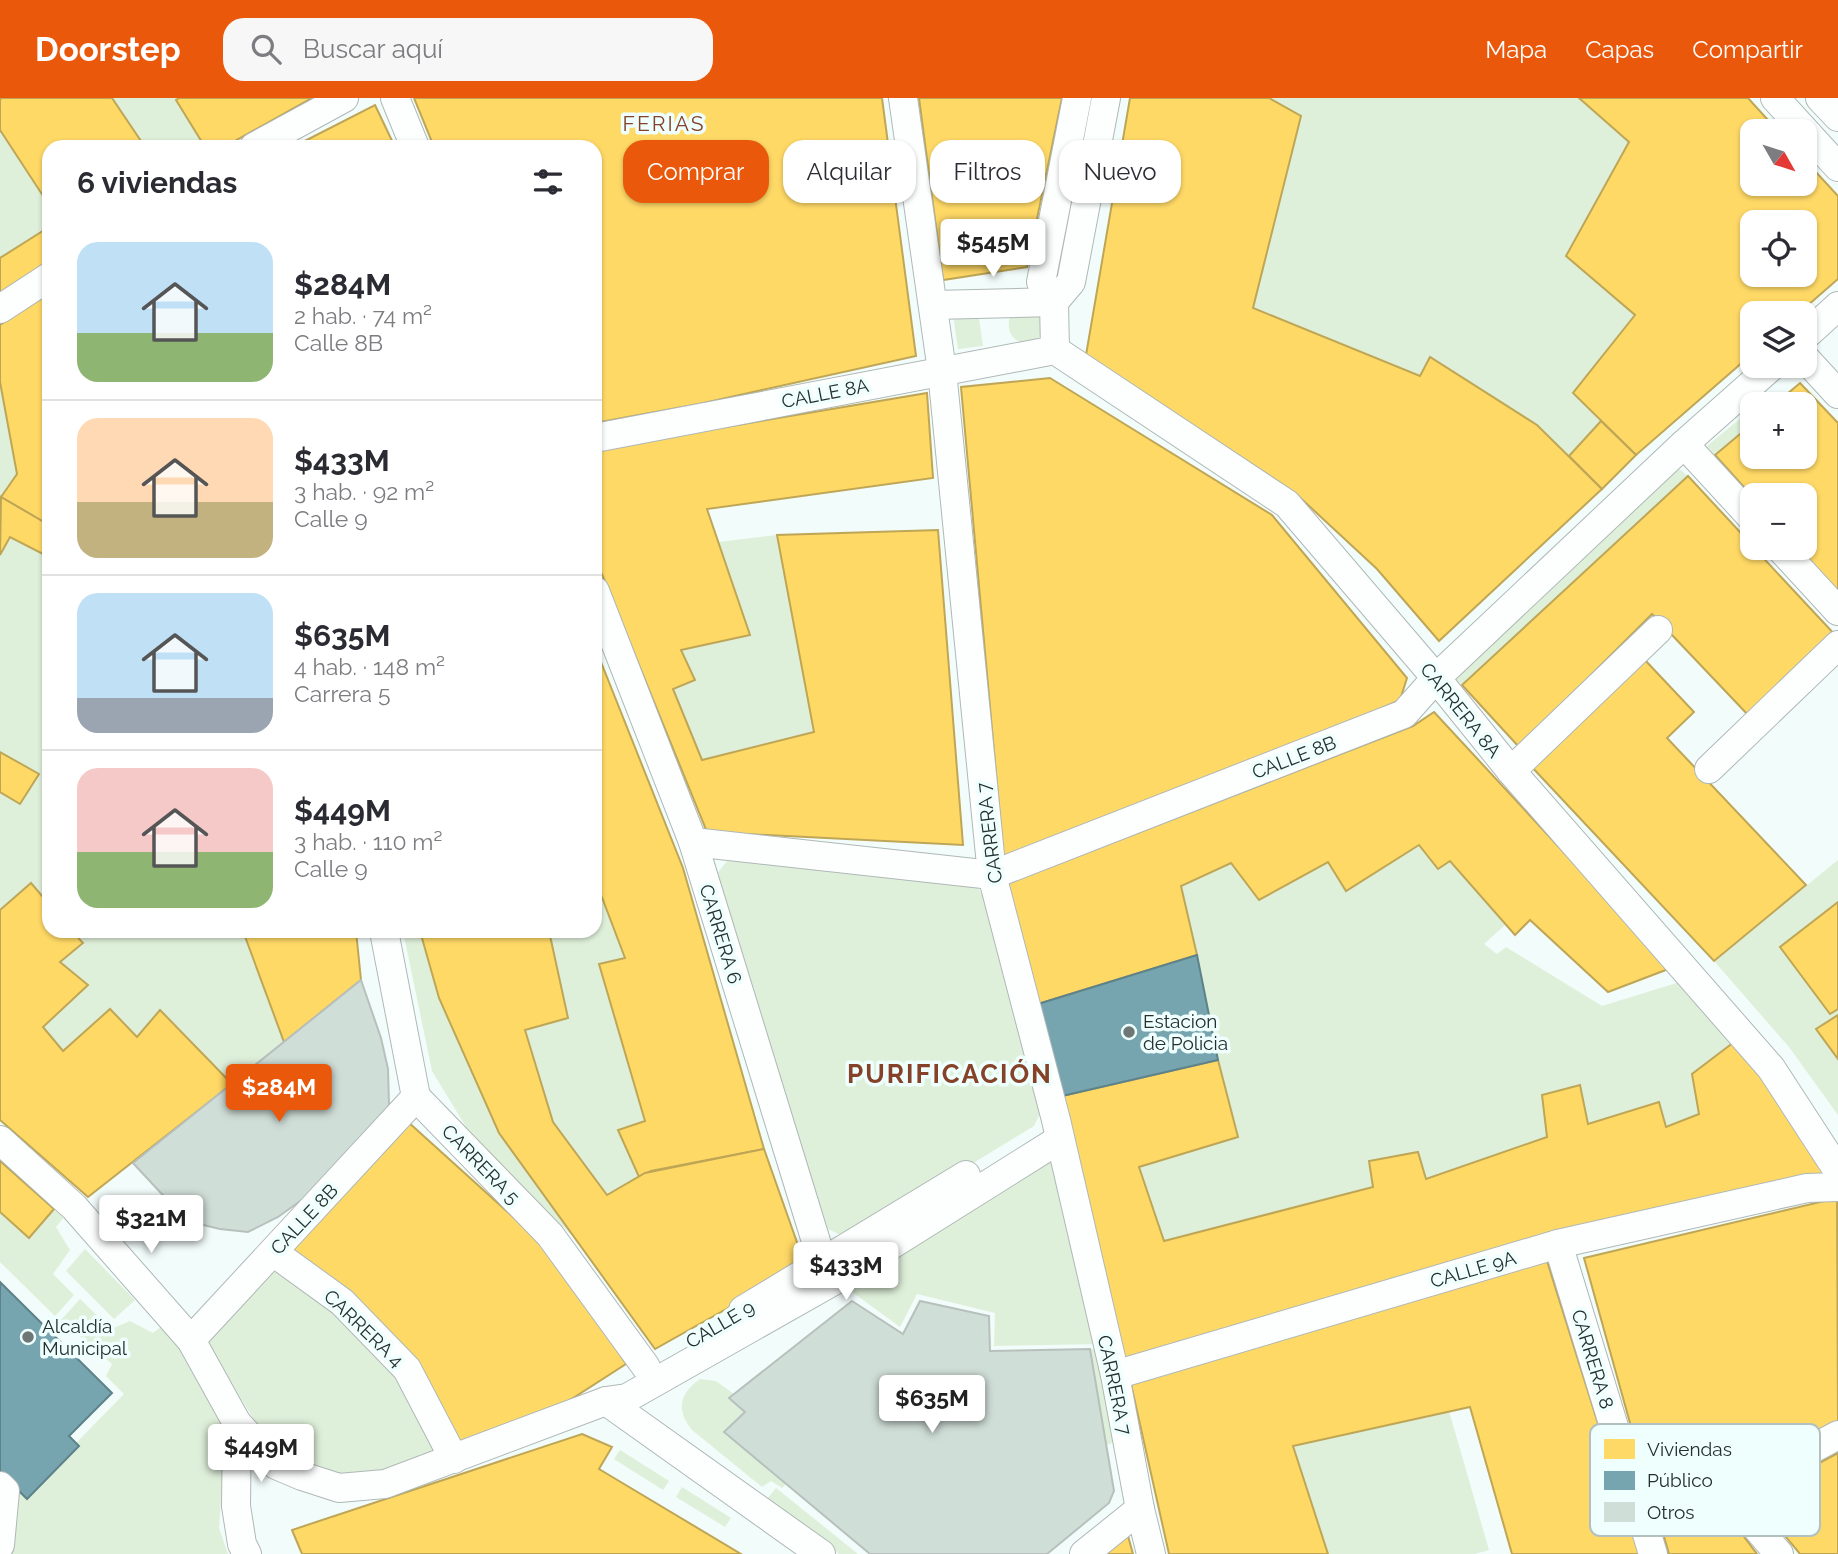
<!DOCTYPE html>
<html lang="es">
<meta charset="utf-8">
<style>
:root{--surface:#fff;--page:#f7f7f7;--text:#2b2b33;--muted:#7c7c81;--line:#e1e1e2;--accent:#ea580c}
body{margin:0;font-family:Raleway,sans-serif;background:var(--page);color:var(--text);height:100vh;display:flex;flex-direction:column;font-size:26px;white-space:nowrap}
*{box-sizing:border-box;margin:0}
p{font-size:23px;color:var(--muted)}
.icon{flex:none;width:38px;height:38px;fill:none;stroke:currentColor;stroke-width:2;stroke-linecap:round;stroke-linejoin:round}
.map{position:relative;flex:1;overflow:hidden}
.details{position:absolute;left:42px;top:42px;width:560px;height:798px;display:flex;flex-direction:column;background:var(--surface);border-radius:21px;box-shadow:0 2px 5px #0004}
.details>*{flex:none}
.top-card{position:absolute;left:623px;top:42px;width:665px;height:63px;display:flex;gap:14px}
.needle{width:46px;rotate:129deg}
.controls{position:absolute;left:1740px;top:21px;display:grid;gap:14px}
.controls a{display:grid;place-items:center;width:77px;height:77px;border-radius:14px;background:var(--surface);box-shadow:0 2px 5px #0004;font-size:35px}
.price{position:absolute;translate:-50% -60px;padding:0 16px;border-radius:7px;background:#fff;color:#222;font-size:23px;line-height:46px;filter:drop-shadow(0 2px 4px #0008)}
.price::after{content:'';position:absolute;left:50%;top:42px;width:21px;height:16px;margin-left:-10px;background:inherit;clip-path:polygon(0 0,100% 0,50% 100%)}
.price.current{background:var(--accent);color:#fff}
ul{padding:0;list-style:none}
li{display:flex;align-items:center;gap:21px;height:175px;padding:0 35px}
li+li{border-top:2px solid var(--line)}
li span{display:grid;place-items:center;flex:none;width:196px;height:140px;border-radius:21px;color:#555}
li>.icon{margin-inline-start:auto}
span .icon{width:84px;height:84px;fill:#fffc;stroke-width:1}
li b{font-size:30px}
h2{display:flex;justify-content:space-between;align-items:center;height:84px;padding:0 35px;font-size:30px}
.tag{padding:0 24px;border-radius:21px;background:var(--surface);box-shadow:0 2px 5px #0004;font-size:24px;line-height:63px}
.tag.current{background:var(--accent);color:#fff}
header{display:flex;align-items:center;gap:42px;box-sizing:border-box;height:98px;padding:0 35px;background:var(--accent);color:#fff}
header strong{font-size:33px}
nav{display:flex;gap:38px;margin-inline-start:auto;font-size:24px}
.search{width:490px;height:63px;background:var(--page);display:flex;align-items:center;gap:18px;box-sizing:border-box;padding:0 24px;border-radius:21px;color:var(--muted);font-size:26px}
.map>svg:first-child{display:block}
</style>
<header>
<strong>Doorstep</strong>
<div class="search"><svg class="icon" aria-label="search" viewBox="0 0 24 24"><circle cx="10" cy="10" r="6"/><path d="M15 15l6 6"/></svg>Buscar aquí</div>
<nav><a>Mapa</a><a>Capas</a><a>Compartir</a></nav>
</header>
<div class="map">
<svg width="1838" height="1456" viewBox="0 0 1838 1456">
<rect width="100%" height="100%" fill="#f2fcfa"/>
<g fill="#dff0da">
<path d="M112,0H179L176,2L205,49H145Z"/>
<path d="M1269,0H1580L1629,44L1566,158L1635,217L1573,295L1601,323L1569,358L1537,327L1430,259L1420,278L1253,210Z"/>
<path d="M0,32L49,107V129L0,160Z"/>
<path d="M978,214L983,248L958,251L953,217Z"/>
<path d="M1041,216V238L1025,246C1011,242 1006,232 1010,218Z"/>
<path d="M0,284L17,376L0,399Z"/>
<path d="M1752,311V326L1715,357L1707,348Z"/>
<path d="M1679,371L1688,378L1462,587L1454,579Z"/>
<path d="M777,437L814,634L702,662L673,591L695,582L681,552L718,444Z"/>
<path d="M10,439L49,459V806L31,785L0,812V694L20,706L39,676L0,654V457Z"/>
<path d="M1419,747L1438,771L1450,763L1505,827L1484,846L1497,856L1506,849L1602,908L1683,883L1734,944L1692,976L1699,1016L1666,1029L1659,1005L1588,1026L1579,987L1542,997L1547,1039L1426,1081L1418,1054L1370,1063L1373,1089L1164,1143L1139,1069L1219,968L1181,788L1231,765L1260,802L1328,764Z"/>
<path d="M731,758L974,784L985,801L1045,1005L1034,1028L849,1141L828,1131L712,782Z"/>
<path d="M1838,762V1017L1789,949L1714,863Z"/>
<path d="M595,782L625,860L599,866L645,1023L618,1033L639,1079L607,1097L553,1024L525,932L549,833H595Z"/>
<path d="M72,833H243L284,944L232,986L160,913L137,939L110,911L63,953L43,929L88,888L60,864L82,845Z"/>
<path d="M403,833H420L573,1138L477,1047L432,973Z"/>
<path d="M1051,1056L1104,1246L994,1248L995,1215L917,1196L900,1229L844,1188Z"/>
<path d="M54,1111L64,1119L56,1129L70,1152L53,1176L74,1197L55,1218L0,1164V1114L29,1139Z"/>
<path d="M85,1151L135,1202L114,1221L66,1173Z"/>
<path d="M279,1166L402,1276L442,1354L381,1375L337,1378L294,1366L254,1322L207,1244Z"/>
<path d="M80,1201L111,1231L130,1223L153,1235L166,1225L226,1331L219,1430L228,1456H0L15,1389L28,1401L79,1349L76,1345L124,1296L106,1278L112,1266L61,1222Z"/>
<path d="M1103,1250L1122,1342L1106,1347L1090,1251Z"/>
<path d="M700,1281L716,1283L734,1296L730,1300L745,1314L724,1334L786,1386L782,1390L771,1383L762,1389L692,1332C676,1312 679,1296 700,1281Z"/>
<path d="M1449,1313L1489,1452L1475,1456H1328L1293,1348Z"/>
<path d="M620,1352L669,1383L663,1392L614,1361Z"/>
<path d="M682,1389L731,1420L725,1429L676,1399Z"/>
<path d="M776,1390L858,1456H839L767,1401Z"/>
</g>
<g fill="#ffd966" stroke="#bea656" stroke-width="2" fill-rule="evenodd">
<path d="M2,0H112L145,49H49V107L0,32V1Z"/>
<path d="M179,0H312L224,49H205L176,2Z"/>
<path d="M414,0H882L916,258L699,306L595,325V49H434Z"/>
<path d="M919,0H1062L1027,169L943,182Z"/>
<path d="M1130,0H1269L1301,18L1253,210L1420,278L1430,259L1537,327L1602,391L1439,543L1377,471L1294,394L1086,257Z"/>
<path d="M1579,0H1748L1778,33H1752V86H1804V61L1838,98V181L1799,215H1752V256L1636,357L1573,295L1635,217L1566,158L1629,44ZM1752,124H1804V177H1752Z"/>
<path d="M375,7L395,49H293Z"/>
<path d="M49,129V163L0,195V160Z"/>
<path d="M49,196V427L1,399L17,376L0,284V227Z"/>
<path d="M1050,280L1272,417L1407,580L1400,602L1190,696L1004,764L961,289Z"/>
<path d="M1800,285L1838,325V495L1798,450H1804V397L1752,398L1715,357L1752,326V359H1804V306H1775Z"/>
<path d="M927,295L933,380L707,411L750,537L681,552L695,582L673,591L702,662L814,634L777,437L938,432L963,747L707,734L595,459V351Z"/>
<path d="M1601,323L1636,357L1602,391L1569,358Z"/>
<path d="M1688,378L1752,447V450H1754L1837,539L1750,619L1652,516L1519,649L1462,587Z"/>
<path d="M1,399L49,427V459L10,439L0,457Z"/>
<path d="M595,549L683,770L764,1051L651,1073L639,1079L618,1032L645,1023L599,866L625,860L595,781Z"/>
<path d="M1644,561L1694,614L1667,640L1806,787L1714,863L1529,666Z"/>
<path d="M1434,614L1671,870L1608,894L1530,822L1515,837L1450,763L1438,771L1419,747L1346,793L1328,764L1259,802L1231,765L1181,788L1197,857L1038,906L1008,785L1413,628Z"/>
<path d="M0,654L39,676L20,706L0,694Z"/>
<path d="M31,785L49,806V833H72L83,845L60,864L88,887L43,929L63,953L110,911L137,939L160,912L232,986L88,1099L0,1022V812Z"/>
<path d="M1838,804V911L1830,916L1780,849Z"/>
<path d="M243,833H356L361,882L284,944Z"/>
<path d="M420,833H549L568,920L525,932L553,1024L607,1097L645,1075L764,1051L805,1167L655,1251L499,1035L439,900Z"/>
<path d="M1838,917V961L1816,931Z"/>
<path d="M1734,944L1764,976L1825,1076L1121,1265L1062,998L1218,962L1238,1039L1139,1069L1164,1143L1373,1089L1369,1063L1418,1054L1426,1081L1547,1039L1542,997L1580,987L1588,1026L1659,1004L1666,1029L1699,1016L1692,976Z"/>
<path d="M407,1023L542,1145L597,1220L626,1266L559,1309L459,1351L286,1151Z"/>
<path d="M0,1063L54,1111L29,1140L0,1114Z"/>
<path d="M1837,1100L1838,1323L1654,1411L1584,1160Z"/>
<path d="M1547,1163L1639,1456H1512L1470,1309L1293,1348L1328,1456H1169L1131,1286Z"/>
<path d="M582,1336L612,1349L599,1371L741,1456H302L292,1432Z"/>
<path d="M1838,1355V1456H1800L1754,1400Z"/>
<path d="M1727,1416L1757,1456H1669L1663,1435Z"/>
<path d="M1128,1438L1133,1456H1106Z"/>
</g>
<g fill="#76a5af" stroke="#5e8289" stroke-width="2">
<path d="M1197,857L1218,962L1062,998L1038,906Z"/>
<path d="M0,1184L112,1295L69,1338L79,1348L27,1401L0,1374Z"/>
</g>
<g fill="#d0ded8" stroke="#b7c0bc" stroke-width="2">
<path d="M361,882L381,940L388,971L389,1007L366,1044L317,1091L278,1119L248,1134L220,1131L187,1123L133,1065Z"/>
<path d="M852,1203L903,1236L920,1203L989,1218L990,1253L1090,1251L1114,1393L1109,1405L1047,1456H870L724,1334L745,1314L729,1300Z"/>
</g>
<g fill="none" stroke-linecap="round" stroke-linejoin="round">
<g stroke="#afb8b7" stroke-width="30">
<g id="minor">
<path d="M395,0L415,49"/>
<path d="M903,0L942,273L992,777L1056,1022L1115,1277L1140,1411L1151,1456"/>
<path d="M1775,0L1838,69"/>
<path d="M1820,0L1838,19"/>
<path d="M254,49L344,0"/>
<path d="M1054,204L1071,184L1106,0"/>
<path d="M1054,204L1041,184L1077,0"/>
<path d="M1054,204L1055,252"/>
<path d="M933,207L1054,204"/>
<path d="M0,211L49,179"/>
<path d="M1804,239L1838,208"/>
<path d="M1055,252L1287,406L1436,580L1511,673L1771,970L1838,1073"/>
<path d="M1804,259L1838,296"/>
<path d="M595,340L1055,252"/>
<path d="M1684,346L1752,420"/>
<path d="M1780,450L1838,513"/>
<path d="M595,493L693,744L823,1166L837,1181"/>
<path d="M1709,671L1838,547"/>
<path d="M1511,673L1658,532"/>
<path d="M693,744L992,777L1404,616L1436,580L1684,346L1772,268"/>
<path d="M384,833L416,999L550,1137L646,1269"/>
<path d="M0,1042L74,1109L191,1242L237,1325L236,1408L242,1446L247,1456"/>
<path d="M1558,1146L1653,1456"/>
<path d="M273,1154L342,1204L407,1271L454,1361"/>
<path d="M743,1212L966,1077"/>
<path d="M191,1242L416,999"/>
<path d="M1115,1277L1558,1146L1807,1090L1838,1089"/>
<path d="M606,1303L821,1456"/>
<path d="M237,1325L276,1367L302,1378L339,1390L385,1386L606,1303L627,1300L837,1181L1060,1041"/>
<path d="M0,1388L5,1393L0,1447"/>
<path d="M1728,1396L1779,1456"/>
<path d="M1645,1427L1728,1396L1838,1337"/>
<path d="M1084,1456L1140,1411"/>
</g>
</g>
<use href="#minor" stroke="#fdfffe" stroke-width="28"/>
</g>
<g fill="#6d7776" stroke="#effffe" stroke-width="2.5">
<circle cx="1129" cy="934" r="7"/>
<circle cx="28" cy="1239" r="7"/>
</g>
<g text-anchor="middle" stroke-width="7" stroke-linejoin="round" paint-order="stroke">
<g font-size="19" fill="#252f2f" stroke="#effffe">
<text transform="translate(825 295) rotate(-11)" y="7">CALLE 8A</text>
<text transform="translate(1461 612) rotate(51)" y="7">CARRERA 8A</text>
<text transform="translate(1294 659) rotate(-21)" y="7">CALLE 8B</text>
<text transform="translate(989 735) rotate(-97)" y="7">CARRERA 7</text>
<text transform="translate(721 836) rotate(73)" y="7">CARRERA 6</text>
<text transform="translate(481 1066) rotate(46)" y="7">CARRERA 5</text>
<text transform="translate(304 1121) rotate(-47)" y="7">CALLE 8B</text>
<text transform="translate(1473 1171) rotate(-16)" y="7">CALLE 9A</text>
<text transform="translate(720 1226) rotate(-30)" y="7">CALLE 9</text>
<text transform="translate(364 1230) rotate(44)" y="7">CARRERA 4</text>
<text transform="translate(1593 1261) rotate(73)" y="7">CARRERA 8</text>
<text transform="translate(1115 1287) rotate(78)" y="7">CARRERA 7</text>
</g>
<g font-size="19" fill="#252f2f" stroke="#effffe" text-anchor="start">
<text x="1143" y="930">Estacion<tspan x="1143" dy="22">de Policia</tspan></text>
<text x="42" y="1235">Alcaldía<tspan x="42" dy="22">Municipal</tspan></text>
</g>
<g font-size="21" letter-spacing="2" fill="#854228" stroke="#effffe">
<text x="664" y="33">FERIAS</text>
</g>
<g font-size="26" font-weight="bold" letter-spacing="2" fill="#854228" stroke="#effffe">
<text x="950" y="985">PURIFICACIÓN</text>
</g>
</g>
<rect x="1590" y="1326" width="230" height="112" rx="10" fill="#effffe" stroke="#b2c1c0" stroke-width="2"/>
<rect x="1604" y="1341" width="31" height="20" fill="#ffd966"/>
<rect x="1604" y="1373" width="31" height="19" fill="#76a5af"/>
<rect x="1604" y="1404" width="31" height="20" fill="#d0ded8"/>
<g font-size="19" fill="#252f2f">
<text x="1647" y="1358">Viviendas</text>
<text x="1647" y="1389">Público</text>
<text x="1647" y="1421">Otros</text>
</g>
</svg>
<div class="controls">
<a><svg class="needle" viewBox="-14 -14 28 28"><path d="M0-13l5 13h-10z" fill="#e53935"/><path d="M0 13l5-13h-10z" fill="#7c7c81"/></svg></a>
<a><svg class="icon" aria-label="locate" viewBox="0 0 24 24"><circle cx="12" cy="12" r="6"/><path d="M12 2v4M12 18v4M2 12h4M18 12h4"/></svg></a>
<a><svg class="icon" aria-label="layers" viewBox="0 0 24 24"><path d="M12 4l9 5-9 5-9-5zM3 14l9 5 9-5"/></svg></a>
<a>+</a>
<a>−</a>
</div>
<b class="price" style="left:993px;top:181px">$545M</b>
<b class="price current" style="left:279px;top:1026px">$284M</b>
<b class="price" style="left:151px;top:1157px">$321M</b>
<b class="price" style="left:846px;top:1204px">$433M</b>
<b class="price" style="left:932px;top:1337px">$635M</b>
<b class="price" style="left:261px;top:1386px">$449M</b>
<div class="top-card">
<a class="tag current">Comprar</a>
<a class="tag">Alquilar</a>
<a class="tag">Filtros</a>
<a class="tag">Nuevo</a>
</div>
<section class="details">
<h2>6 viviendas<svg class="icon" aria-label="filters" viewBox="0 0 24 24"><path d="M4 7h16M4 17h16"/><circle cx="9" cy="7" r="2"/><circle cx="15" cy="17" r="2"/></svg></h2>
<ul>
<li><span style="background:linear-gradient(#bfe0f5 65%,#8fb573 0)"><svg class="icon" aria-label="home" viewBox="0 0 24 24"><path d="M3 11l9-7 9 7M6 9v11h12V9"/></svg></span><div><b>$284M</b><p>2 hab. · 74 m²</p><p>Calle 8B</p></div></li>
<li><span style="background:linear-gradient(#ffd9b3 60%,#c2b280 0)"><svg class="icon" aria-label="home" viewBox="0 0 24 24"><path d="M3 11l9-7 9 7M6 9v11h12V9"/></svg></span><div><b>$433M</b><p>3 hab. · 92 m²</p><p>Calle 9</p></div></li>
<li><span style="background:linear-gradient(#bfe0f5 75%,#9aa5b1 0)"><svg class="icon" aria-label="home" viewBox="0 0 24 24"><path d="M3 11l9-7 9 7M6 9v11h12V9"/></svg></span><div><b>$635M</b><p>4 hab. · 148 m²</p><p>Carrera 5</p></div></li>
<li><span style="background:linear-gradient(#f6c9c9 60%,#8fb573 0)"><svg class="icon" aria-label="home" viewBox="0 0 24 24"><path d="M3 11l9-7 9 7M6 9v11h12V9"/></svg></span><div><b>$449M</b><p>3 hab. · 110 m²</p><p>Calle 9</p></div></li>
</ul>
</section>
</div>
